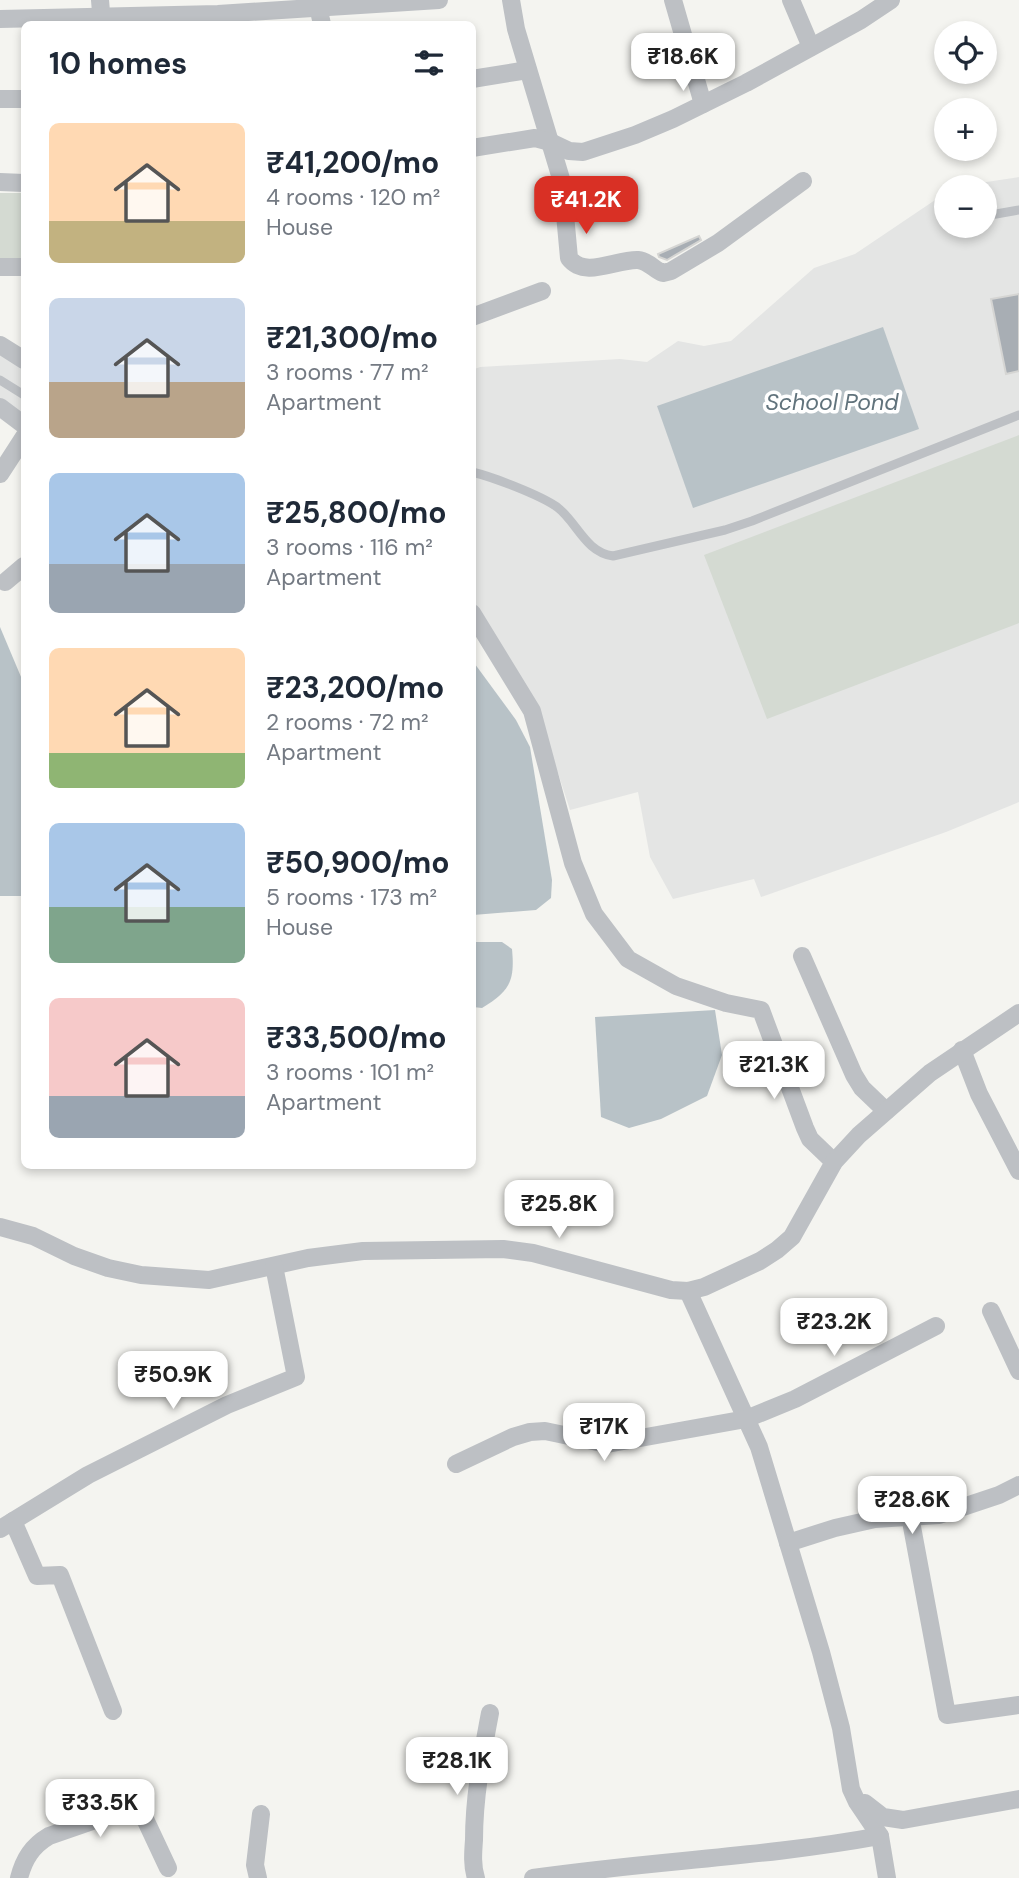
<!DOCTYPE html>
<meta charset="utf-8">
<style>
:root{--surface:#fff;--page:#f2f2f3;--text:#1f2937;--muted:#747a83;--accent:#d93025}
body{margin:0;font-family:"DM Sans",sans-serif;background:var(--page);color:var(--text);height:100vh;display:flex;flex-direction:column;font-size:26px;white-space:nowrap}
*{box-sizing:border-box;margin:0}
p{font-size:23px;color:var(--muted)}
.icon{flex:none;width:38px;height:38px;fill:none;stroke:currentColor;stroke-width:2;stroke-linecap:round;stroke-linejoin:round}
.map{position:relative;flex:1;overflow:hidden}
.details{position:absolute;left:21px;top:21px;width:455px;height:1148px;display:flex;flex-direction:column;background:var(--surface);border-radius:10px;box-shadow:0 4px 10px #0003}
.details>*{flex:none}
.tools{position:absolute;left:934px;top:21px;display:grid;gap:14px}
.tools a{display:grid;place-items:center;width:63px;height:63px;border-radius:50%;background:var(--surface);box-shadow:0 4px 10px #0003;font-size:35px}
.price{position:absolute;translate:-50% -60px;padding:0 16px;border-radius:14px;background:#fff;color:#222;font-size:23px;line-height:46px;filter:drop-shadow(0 2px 4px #0008)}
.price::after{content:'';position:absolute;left:50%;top:42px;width:21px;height:16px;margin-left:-10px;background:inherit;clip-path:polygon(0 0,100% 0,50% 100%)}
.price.on{background:var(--accent);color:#fff}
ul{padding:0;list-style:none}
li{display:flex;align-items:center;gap:21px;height:175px;padding:0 28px}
li span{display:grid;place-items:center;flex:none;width:196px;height:140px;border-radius:10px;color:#555}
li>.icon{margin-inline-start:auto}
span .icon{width:84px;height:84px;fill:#fffc;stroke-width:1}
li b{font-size:30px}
h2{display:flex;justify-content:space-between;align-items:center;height:84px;padding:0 28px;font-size:30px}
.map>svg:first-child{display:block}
</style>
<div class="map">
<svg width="1019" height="1878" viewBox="0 0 1019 1878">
<rect width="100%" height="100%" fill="#f4f4f0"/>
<g fill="#e4e5e4">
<path d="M1019,177V802L946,832L761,897L754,879L673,899L650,857L638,792L570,810L558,773L473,609L472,370L480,367L620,359L647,362L678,341L704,346L731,341L814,268L855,254L947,192V226H985V187H953Z"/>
<path d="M0,354L24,369V416L0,401Z"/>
</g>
<g fill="#d4dad2">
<path d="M0,193H24V262L0,261Z"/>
<path d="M1019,435V623L767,719L704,555Z"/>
</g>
<g fill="#b8c2c7">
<path d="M883,327L919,429L693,508L657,406Z"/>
<path d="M0,627L24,684V896H0Z"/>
<path d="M472,660L516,720L530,747L552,880L551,898L536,910L473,915Z"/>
<path d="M472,942H502L512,949C515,981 510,991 482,1008L473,1007Z"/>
<path d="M715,1010L722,1055L707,1096L661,1119L629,1128L601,1117L595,1017Z"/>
</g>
<g fill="#a8aeb4" stroke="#d5d5d3" stroke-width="2">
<path d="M699,236L701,240L667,260L659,257L658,254Z"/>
<path d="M1019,294V371L1006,374L991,299Z"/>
</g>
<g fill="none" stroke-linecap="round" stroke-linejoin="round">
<g stroke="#bdc0c4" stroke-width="9">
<path d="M985,216L1019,210"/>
<path d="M0,380L24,395"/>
<path d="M472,472C493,477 540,495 557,507C577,522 585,552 613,556L725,530L752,521L1019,415"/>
</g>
<g stroke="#bdc0c4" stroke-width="18">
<path d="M100,0L102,24"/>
<path d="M511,0L516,29L562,182L569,258C585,279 616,259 638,260C649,261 654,270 663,273L671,271L718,243L803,181"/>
<path d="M673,0L703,104"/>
<path d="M791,0L811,47"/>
<path d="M318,7L322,24"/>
<path d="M0,19L218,14L439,0"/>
<path d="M472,79L528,70"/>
<path d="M0,99H24"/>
<path d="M472,148L535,138L550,142L569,151L583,152L635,135L673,119L746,83L861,20L891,0"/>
<path d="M0,182L24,183"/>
<path d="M0,267H24"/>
<path d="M472,317L542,291"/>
<path d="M0,345L24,360"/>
<path d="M0,407L24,425"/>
<path d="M0,474L24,437"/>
<path d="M5,582L24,566"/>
<path d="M472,613L532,711L573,863L594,914L628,959L676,986L726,1003L761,1010L805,1128L810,1139L834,1162"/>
<path d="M802,956L854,1075L862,1088L886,1111"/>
<path d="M962,1050L979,1094L1019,1171"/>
<path d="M0,1227L33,1236L74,1256L108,1268L141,1275L209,1280L308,1258L363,1251L503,1249L533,1253L671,1290L688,1291L704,1287L760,1261L777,1250L792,1237L834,1162L859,1135L930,1073L1019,1013"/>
<path d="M688,1291L759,1447L821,1652L841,1728L851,1789L857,1802L880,1836L887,1878"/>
<path d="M991,1311L1019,1371"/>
<path d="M456,1464L513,1437L530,1432L545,1431L607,1444L746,1419L795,1399L936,1326"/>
<path d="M910,1516L947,1715L1019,1705"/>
<path d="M13,1521L37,1576L60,1575L113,1711"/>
<path d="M0,1529L88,1475L227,1405L296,1377L274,1266"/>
<path d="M788,1543L835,1528L875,1519L939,1515L999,1495L1019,1485"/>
<path d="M865,1803L883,1817L903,1820L1019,1799"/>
<path d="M19,1878C24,1859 32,1846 49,1836L124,1810H130L145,1819L168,1868"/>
<path d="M258,1878L255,1865L261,1814"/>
<path d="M476,1878C472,1866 473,1853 474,1840C474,1797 482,1755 490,1713"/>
<path d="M533,1878C649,1861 766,1857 880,1836"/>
</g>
</g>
<g text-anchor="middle" stroke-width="7" stroke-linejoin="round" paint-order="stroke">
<g font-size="23" font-style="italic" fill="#61737c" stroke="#fff">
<text x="832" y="410">School Pond</text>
</g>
</g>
</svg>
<div class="tools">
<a><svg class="icon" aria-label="locate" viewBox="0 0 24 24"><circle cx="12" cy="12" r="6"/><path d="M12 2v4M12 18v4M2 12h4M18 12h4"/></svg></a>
<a>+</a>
<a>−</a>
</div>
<b class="price" style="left:683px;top:93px">₹18.6K</b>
<b class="price on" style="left:586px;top:236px">₹41.2K</b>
<b class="price" style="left:774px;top:1101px">₹21.3K</b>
<b class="price" style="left:559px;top:1240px">₹25.8K</b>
<b class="price" style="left:834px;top:1358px">₹23.2K</b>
<b class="price" style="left:173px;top:1411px">₹50.9K</b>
<b class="price" style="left:604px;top:1463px">₹17K</b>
<b class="price" style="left:912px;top:1536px">₹28.6K</b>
<b class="price" style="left:457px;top:1797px">₹28.1K</b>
<b class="price" style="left:100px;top:1839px">₹33.5K</b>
<section class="details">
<h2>10 homes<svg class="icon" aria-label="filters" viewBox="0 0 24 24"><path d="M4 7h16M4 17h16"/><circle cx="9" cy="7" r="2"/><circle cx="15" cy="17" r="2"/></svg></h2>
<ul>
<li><span style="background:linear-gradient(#ffd9b3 70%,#c2b280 0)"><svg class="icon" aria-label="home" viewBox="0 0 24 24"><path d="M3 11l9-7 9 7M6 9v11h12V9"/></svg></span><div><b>₹41,200/mo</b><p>4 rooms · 120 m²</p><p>House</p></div></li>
<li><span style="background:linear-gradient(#c9d6e8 60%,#b9a48a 0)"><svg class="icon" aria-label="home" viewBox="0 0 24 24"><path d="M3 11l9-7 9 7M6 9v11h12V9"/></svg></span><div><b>₹21,300/mo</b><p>3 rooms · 77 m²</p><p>Apartment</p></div></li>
<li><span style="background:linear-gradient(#a9c7e8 65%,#9aa5b1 0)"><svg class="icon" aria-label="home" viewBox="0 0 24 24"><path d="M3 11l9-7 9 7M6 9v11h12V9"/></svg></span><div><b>₹25,800/mo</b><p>3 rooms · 116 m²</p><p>Apartment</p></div></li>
<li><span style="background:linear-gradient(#ffd9b3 75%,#8fb573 0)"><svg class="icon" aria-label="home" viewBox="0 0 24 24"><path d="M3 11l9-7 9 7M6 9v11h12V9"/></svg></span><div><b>₹23,200/mo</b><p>2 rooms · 72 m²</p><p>Apartment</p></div></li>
<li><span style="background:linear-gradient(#a9c7e8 60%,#7fa58c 0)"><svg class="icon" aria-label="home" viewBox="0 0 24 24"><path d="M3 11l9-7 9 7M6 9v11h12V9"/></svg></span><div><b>₹50,900/mo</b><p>5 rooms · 173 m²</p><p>House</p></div></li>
<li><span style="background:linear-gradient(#f6c9c9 70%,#9aa5b1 0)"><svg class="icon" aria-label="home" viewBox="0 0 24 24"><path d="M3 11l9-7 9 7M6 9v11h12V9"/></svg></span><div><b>₹33,500/mo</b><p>3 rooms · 101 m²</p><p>Apartment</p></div></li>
</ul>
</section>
</div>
